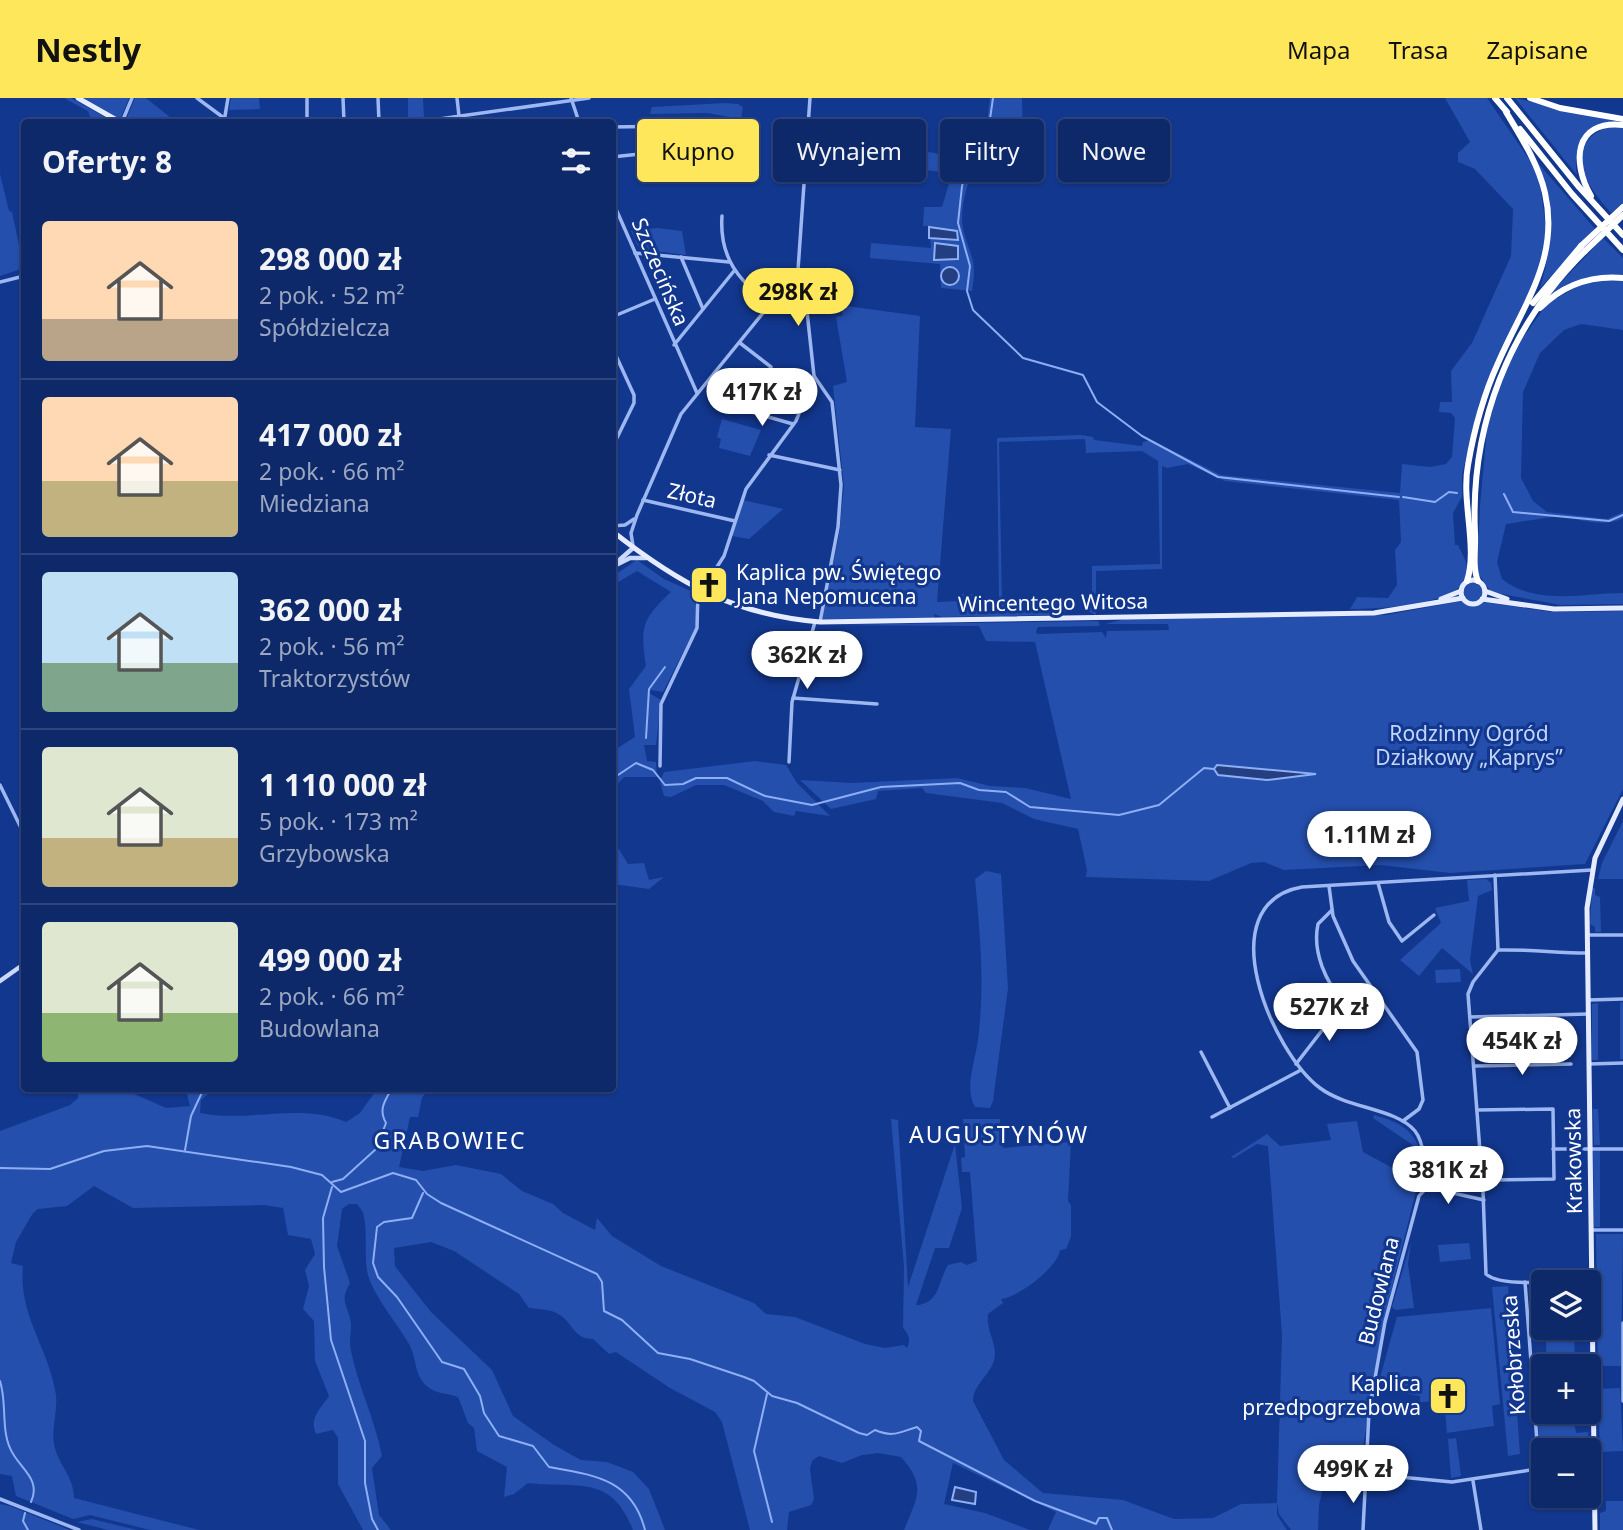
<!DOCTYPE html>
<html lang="pl">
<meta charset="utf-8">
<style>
:root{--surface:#0e296a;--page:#173170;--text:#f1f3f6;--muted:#9ba6c1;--line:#2e457e;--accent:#ffe75c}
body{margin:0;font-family:"Noto Sans",sans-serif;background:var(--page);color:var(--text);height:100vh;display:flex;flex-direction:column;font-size:26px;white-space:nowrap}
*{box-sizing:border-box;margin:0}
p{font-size:23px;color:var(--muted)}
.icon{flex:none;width:38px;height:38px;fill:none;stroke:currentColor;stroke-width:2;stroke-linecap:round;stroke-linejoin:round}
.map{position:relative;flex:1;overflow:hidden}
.sheet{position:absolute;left:21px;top:21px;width:595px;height:973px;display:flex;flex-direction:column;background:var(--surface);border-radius:7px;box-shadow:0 2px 5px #0004,0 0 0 2px var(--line)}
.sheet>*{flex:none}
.banner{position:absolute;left:637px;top:21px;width:665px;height:63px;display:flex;gap:14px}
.buttons{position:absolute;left:1531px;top:1172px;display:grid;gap:14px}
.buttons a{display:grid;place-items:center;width:70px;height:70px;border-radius:7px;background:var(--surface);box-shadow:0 2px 5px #0004,0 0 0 2px var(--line);font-size:35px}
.price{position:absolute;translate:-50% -60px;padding:0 16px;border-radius:24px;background:#fff;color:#222;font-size:23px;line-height:46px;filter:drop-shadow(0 2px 4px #0008)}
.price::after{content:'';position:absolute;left:50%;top:42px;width:21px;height:16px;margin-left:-10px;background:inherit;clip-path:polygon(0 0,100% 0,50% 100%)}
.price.selected{background:var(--accent);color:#111}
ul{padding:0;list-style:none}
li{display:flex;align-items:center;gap:21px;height:175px;padding:0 21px}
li+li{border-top:2px solid var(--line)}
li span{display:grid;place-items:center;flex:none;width:196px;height:140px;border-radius:7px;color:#555}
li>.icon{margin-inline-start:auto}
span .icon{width:84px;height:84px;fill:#fffc;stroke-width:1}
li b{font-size:30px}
h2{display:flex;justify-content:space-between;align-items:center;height:84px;padding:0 21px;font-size:30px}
.tag{padding:0 24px;border-radius:7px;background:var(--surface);box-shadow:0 2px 5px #0004,0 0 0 2px var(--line);font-size:24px;line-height:63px}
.tag.selected{background:var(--accent);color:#111}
header{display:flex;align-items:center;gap:42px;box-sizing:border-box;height:98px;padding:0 35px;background:var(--accent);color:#111}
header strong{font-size:33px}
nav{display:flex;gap:38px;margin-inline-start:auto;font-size:24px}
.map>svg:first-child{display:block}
</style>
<header>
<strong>Nestly</strong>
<nav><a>Mapa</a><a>Trasa</a><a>Zapisane</a></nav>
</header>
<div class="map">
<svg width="1623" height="1432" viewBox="0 0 1623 1432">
<rect width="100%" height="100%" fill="#12378e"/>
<g fill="#244fad">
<path d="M64,0H71L114,24H92L88,13Z"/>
<path d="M84,0H129L120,22Z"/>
<path d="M135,0H146L176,24H125Z"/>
<path d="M231,0H259L260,11L229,12Z"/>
<path d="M408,0H423L424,20L408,24Z"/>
<path d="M990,0H1022L1023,41L1012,52L994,39H989C975,64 956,106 964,135C972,161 977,164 972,193L941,190L940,166L870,160L871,145L931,150L929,128H923L924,109H942L952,75L862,65L865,42L966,61L987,25Z"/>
<path d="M1445,0H1487L1533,67L1540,86L1546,130L1539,175L1495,263L1479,306L1462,377V399L1453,415L1455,447H1458C1462,456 1470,468 1467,478C1459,508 1375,511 1350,511L1357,499L1388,500L1397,487L1395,452L1401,444L1399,402L1225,383L1188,366L1167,370L1162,368V471L1096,473V517L1083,511L1080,504L1092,503V468L1160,466L1158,363L1142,353L1086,355L1085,341L999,344L1002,505L1073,504C1071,513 1065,515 1057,517L942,519L934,516L935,521H822L839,437L844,388L833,288L847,284L836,219L843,217L839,207L920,218L915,329L951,331L937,504L958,503L959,496H972L975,507L999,506L997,340L1081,337L1093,339L1094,342L1142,348L1143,344L1151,342L1221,377L1400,395L1402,366L1430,369L1446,366L1452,359L1455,320L1451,315L1439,314L1440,304H1452L1451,273L1472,245L1511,158L1513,111L1475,71L1458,64V55L1470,44Z"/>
<path d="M1515,0L1623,25C1616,26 1605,25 1600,27C1581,37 1573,58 1577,77Z"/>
<path d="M725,5L738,6L743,9L741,21L707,15L650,16L652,9Z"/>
<path d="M1608,29H1623V105L1611,115C1588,89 1558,49 1608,29Z"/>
<path d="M1538,65L1595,131L1540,190C1555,141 1551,114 1538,65Z"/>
<path d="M0,76L9,113L12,114L24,170L0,178Z"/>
<path d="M657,130L682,133L686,157L639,151L631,133Z"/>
<path d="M1603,140L1623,160V177L1587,179L1549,197Z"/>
<path d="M1600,182L1623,183V232L1581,226L1564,232L1540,255L1523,294L1521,380L1533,403L1547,414L1607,421L1623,414V420C1598,433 1571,415 1545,420C1532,422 1520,424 1506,426L1497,464L1502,481C1537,508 1582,495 1623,495V506L1561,507L1491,494L1477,474L1480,408L1487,331L1503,278L1519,245L1548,205L1582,186Z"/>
<path d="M722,321L761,332L750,358L719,350L721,341L717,339Z"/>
<path d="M743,402L783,411L749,441L732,438Z"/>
<path d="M637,462L664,481L693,494L698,520L695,531L663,594L651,592L649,595L661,602L656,647H644L647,663L656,664L657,679H624L613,691V653L635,639L629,591L646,568C640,529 642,521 671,494L637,473L613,487V478Z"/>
<circle cx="1473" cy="494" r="10"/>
<path d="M1461,503L1470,508L1483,504L1552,514L1623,513V691L1585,766L1450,775L1381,767L1284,772L1264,764L1251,765L1209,783L1086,779L1087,772L1078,731L1034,721L1002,705L926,695L922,690L878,693L876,701L831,711L800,682L851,685L957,680L990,688L1025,690L1071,701L1035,544L986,543L979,528L818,527L1098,523L1100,527L1098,528L1038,529L1036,533L1037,536L1102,534L1106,540L1107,533L1169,532L1168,526H1105L1125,521L1386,517Z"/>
<path d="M755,663L786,667L797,685L830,718L796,713L794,718L774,714L763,703L724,687H696L671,699L664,698L660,683L664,674Z"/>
<path d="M1623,723V781H1598L1602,765Z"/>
<path d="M613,742L628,766L644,765L649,782L664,779L649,791L613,786Z"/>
<path d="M986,773L1001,776L1008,890L993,1003L990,1010L975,1009C964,990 975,964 978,942C985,888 980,835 975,781Z"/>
<path d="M1486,781L1491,785L1492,792L1478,798L1470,862L1473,876L1442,850L1419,878L1400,862L1441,825L1435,810L1469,803L1467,782Z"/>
<path d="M1592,790H1595V797L1600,799L1601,834H1595V829L1590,826Z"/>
<path d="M1460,871L1461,884L1436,885L1435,872Z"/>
<path d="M1623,904V961H1620V905Z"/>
<path d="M1598,905V962H1592V906Z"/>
<path d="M78,991H123L166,1010L190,1008L187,996L191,991H214L201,1002L200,1015C249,1025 299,1004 346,1024L360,1015L377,991H428L422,1000L418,1019H410L399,1069L423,1073L456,1067L501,1076L522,1093L553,1106L563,1115L595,1132L597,1120L612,1138L661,1168L754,1205L766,1216L795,1219L865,1246L885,1250L904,1247L907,1250C911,1242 909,1236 903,1230L904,1169L891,1021L898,1022L908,1189L955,1046L962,1110L949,1150H935L916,1207C940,1206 938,1183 948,1167L961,1164L967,1167L977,1163L970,1074H962L961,1060L965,1059L963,1021H1000L1003,1050L1071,1044L1068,1103L1071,1107V1139L1066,1151L1060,1152C1058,1169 1019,1199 1001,1201L1003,1205L988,1216C986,1231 995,1242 995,1256C995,1274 973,1285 973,1303L1004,1362L1043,1395L1123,1402L1174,1421L1213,1420L1241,1406L1277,1405L1282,1237L1268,1048L1257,1046L1234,1060L1231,1059L1267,1036L1280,1048L1331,1042L1327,1026L1357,1023L1363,1054L1398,1073L1420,1077L1383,1226L1363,1349L1332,1352L1319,1407L1318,1432H1291L1279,1416L1277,1405V1417L1287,1432H1048L1056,1414L953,1365L944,1406L985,1415L1030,1432H904C917,1400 927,1388 901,1359L878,1355L862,1357L842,1365L819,1358L812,1363L810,1371L814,1401L811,1407L789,1414L787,1432H750L722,1324L715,1314L670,1290L616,1254L609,1256L593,1241C573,1241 573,1224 558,1216C550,1211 538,1211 529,1210L519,1196L454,1153L431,1144L394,1150L395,1168L401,1176L431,1214L492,1272L513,1318L554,1347L581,1362L607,1364L633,1374L649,1391L665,1432H633C611,1375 577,1391 528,1385L514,1396L504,1399L507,1369L477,1353L474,1330L468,1325L458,1299C448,1295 436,1296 428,1289C414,1279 417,1260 409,1246C397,1225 371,1195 367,1173C364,1153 368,1133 363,1114L357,1106H349L342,1111L337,1148L350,1185C341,1201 345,1204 350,1220C353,1230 348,1242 351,1253C358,1288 375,1321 382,1358L372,1370L379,1417L391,1432H363L338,1386V1340L333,1332L316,1336C309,1320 320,1311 329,1298L315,1263L314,1223L303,1211L309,1188L305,1172L315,1156L311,1141L288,1137L283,1110L264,1107L133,1110L94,1088L67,1108L38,1111L33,1115L16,1144L11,1165L23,1168C18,1217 49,1250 56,1297C58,1315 50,1334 55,1350C60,1369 74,1379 74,1400L199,1432H150L90,1417L73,1421L16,1398L12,1378L0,1376V1033L70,1007L78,1000Z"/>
<path d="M1593,1011H1598L1600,1047H1594Z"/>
<path d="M1374,1017C1395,1023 1412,1029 1420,1052L1373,1020Z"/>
<path d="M1600,1052V1129H1594L1593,1053Z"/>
<path d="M1596,1136H1623L1621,1268H1602V1287H1598Z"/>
<path d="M1411,1144L1408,1166L1414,1210L1395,1212L1392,1209Z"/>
<path d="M1469,1145L1471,1161L1440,1164L1438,1147Z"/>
<path d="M1508,1188L1520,1356L1508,1358L1492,1189Z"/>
<path d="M1491,1210L1500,1306L1492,1308L1494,1328L1447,1335L1444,1303L1420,1304V1298L1377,1290L1397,1219Z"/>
<path d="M1545,1230H1574L1575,1263H1547Z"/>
<path d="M1620,1290L1623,1353L1600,1354L1598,1291Z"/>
<path d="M1550,1314H1567L1568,1318H1573L1576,1335L1588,1334L1590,1357L1589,1353L1570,1352L1568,1347L1540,1353L1538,1326L1546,1325V1318H1550Z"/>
<path d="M1456,1340L1461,1378L1451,1380L1448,1341Z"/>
<path d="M1606,1403H1623V1432H1600V1415L1606,1413Z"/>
<path d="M0,1406L10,1408L70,1432H0Z"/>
<path d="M92,1421L137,1432H108L77,1424Z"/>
</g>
<g fill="#243f81" stroke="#8eaff5" stroke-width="2">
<path d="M929,129L957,133L958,142L929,140Z"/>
<path d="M935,145L958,148V161L934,162Z"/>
<circle cx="950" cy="178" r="9"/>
<path d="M1217,667L1316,676L1267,682L1218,677L1214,671Z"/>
<path d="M955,1389L976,1394L975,1406L952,1402Z"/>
</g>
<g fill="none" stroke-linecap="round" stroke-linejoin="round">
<g stroke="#8eaff5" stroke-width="2">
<path d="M993,0L989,28L969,63L962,88L958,125L970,168L967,193L973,212L1023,260L1083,277L1097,304L1142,338L1218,379L1399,399"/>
<path d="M1504,396L1513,414L1609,423L1623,417"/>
<path d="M1403,399L1435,404L1449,394L1457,395"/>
<path d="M646,640L649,591L665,569"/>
<path d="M612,681L636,665L653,672L665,687L683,686L696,680H727L765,698L812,707L881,689L960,685L979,692L1006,694L1030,709L1119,717L1159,707L1204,670L1214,671"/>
<path d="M185,1052L191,1018L204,990"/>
<path d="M0,1070L50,1071L104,1053L147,1048L291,1069L322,1077L341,1094L393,1075L416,1082L427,1096L441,1105L597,1176L602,1184L604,1213L622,1222L658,1255L690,1261L744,1279L754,1283L772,1298L797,1305L859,1335L867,1337L875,1332C894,1340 899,1334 917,1329L921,1333L919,1343L1035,1403L1096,1426L1099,1420H1107L1112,1432"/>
<path d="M332,1084L343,1081L376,1051L386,1025C378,1011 385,1003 392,990"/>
<path d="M332,1089L323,1120L324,1169L331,1242L365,1343V1385L372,1421L378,1432"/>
<path d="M423,1095L412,1120L384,1124L377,1129L373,1165L378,1179L397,1199L442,1264L464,1271L480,1298L484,1315L499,1338L533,1348L549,1369C594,1377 632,1381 645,1432"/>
<path d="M0,1283C7,1304 1,1330 10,1350C18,1370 42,1380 31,1404"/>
<path d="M767,1296L754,1353L772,1424"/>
<path d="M25,1415L23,1423L28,1432"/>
</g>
<g stroke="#9cb7f1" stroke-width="3.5">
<path d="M197,0L224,20"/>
<path d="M307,0V24"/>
<path d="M343,0L344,24"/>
<path d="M378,0L379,24"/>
<path d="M457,0L459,18"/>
<path d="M571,0L579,24"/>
<path d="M122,24L132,0"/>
<path d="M224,24L228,0"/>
<path d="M418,24L589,0"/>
<path d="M612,29L677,28L734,34"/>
<path d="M612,59L649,55L691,57"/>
<path d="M612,102L697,295"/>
<path d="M722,118C719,160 739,183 771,208"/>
<path d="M635,155L729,164"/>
<path d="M681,159L703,211"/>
<path d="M0,184L24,178"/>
<path d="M612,219L655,201"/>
<path d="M740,245L771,269L767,287L807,299"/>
<path d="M674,247L734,173"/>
<path d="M612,249L634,297V305L612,350"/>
<path d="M814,278L832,304L841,387L838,429L820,524"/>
<path d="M741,311L793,326"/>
<path d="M769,357L840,372"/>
<path d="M643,402L735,423"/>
<path d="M612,428L625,427L634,421"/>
<path d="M633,448L631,435L637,417L681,316L798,172L810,0"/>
<path d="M702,492L724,458L746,391L796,323L814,278L805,195L802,179L798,174"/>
<path d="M793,600L877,606"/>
<path d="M789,664L792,604L815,524"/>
<path d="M660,668L661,606L697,530L698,492"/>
<path d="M0,687L24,736"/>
<path d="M1495,777L1498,852L1473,884L1468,896L1483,1093L1486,1176C1502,1191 1569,1182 1592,1180"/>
<path d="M1378,785L1389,824L1402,843L1434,817"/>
<path d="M1329,788L1333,818L1353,863L1417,954L1423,1002L1419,1011L1403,1023"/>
<path d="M1587,837H1623"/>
<path d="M1498,852C1528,851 1557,855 1587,855"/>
<path d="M1588,902L1623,901"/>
<path d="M1470,919L1588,916"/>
<path d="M1201,954L1230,1010"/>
<path d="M1296,966L1344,904C1326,885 1312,854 1318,826L1332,812"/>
<path d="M1589,966L1623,965"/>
<path d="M1474,968L1571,966"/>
<path d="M1477,1012L1553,1011L1554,1081L1483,1082"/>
<path d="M1212,1019L1301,972"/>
<path d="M1553,1051H1623"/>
<path d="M1426,1089L1484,1102"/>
<path d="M1591,1132H1623"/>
<path d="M1525,1184L1539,1370"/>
<path d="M1623,1225V1303"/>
<path d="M1365,1382L1400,1379L1452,1384L1544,1370"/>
<path d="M1473,1383L1481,1432"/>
<path d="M1363,1432L1369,1314L1385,1224L1419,1098C1421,1095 1425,1093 1425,1090C1428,1077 1424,1044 1415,1033C1396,1010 1348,1011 1320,990C1272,954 1208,806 1302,789L1592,772"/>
</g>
<path stroke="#9cb7f1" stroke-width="3.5" d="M0,1401L79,1432"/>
<g stroke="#cad9fc" stroke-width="4.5">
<path d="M616,465L633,450"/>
<path d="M612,469L630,460H646"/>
<path d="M0,883L24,866"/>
</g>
<g stroke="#e6ecff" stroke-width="5">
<path d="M78,0L120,24"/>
<path d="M612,433C678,485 734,517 820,524L1374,515L1463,500"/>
<circle cx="1473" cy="494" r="12"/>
<path d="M1485,493L1507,501"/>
<path d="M1441,501L1461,493"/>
<path d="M1482,501L1554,511L1623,510"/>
<path d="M1595,1432L1587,810L1595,760L1623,701"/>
</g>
<g stroke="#fff" stroke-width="6">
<path d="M1495,0L1507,14"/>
<path d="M1507,0L1579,89L1623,137"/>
<path d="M1530,0L1560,10L1623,21"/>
<path d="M1520,31L1572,96L1623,152"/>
<path d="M1591,98C1572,65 1573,22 1623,27"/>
<path d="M1533,205L1581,148"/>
<path d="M1540,210C1563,187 1590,177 1623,180"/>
<path d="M1467,483C1478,450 1461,403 1468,367C1474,332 1484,296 1498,265C1523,207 1560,161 1545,95C1538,65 1521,39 1506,14"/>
<path d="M1478,483C1472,469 1476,450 1475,435C1470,327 1509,228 1585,153"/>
</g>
<g stroke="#fff" stroke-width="6">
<path d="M1581,148L1623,109"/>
<path d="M1585,153L1623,117"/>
</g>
</g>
<defs>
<g id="church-square" transform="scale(2.0125)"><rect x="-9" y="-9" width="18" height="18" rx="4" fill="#ffe75c" stroke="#12378e"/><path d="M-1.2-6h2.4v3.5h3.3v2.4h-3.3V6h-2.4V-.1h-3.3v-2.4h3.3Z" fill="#111"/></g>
</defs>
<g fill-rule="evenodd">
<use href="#church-square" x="709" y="487"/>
<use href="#church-square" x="1448" y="1298"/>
</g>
<g text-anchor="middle" stroke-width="6" stroke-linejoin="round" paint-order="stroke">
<g font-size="21" fill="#fff" stroke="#12378e">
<text transform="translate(660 174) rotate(67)" y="7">Szczecińska</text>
<text transform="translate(692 398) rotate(13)" y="7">Złota</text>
<text transform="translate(1053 505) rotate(-1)" y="7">Wincentego Witosa</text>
<text transform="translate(1574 1063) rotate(-91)" y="7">Krakowska</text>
<text transform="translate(1379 1193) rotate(-76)" y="7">Budowlana</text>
<text transform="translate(1514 1257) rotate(-94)" y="7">Kołobrzeska</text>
</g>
<g font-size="21" fill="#fff" stroke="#12378e" text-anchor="start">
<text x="736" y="482">Kaplica pw. Świętego<tspan x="736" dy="24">Jana Nepomucena</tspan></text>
<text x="1421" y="1293" text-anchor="end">Kaplica<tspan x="1421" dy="24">przedpogrzebowa</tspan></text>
</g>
<g font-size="21" fill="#c3d5fc" stroke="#12378e">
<text x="1469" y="643">Rodzinny Ogród<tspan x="1469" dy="24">Działkowy „Kaprys”</tspan></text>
</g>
<g font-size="23" letter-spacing="2" fill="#fff" stroke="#12378e">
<text x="999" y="1045">AUGUSTYNÓW</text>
<text x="450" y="1051">GRABOWIEC</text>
</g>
</g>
</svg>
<div class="buttons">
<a><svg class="icon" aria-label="layers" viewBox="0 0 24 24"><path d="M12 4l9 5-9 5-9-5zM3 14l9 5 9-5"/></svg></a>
<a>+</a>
<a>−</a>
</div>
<b class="price selected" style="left:798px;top:230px">298K zł</b>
<b class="price" style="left:762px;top:330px">417K zł</b>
<b class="price" style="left:807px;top:593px">362K zł</b>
<b class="price" style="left:1369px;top:773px">1.11M zł</b>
<b class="price" style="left:1329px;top:945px">527K zł</b>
<b class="price" style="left:1522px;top:979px">454K zł</b>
<b class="price" style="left:1448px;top:1108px">381K zł</b>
<b class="price" style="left:1353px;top:1407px">499K zł</b>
<div class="banner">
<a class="tag selected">Kupno</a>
<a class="tag">Wynajem</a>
<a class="tag">Filtry</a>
<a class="tag">Nowe</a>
</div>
<section class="sheet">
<h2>Oferty: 8<svg class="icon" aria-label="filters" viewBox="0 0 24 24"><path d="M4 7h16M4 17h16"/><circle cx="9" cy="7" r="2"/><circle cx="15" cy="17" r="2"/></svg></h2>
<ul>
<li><span style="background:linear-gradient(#ffd9b3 70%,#b9a48a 0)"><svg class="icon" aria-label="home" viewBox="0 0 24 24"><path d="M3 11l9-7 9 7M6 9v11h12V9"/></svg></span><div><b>298 000 zł</b><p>2 pok. · 52 m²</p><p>Spółdzielcza</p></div></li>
<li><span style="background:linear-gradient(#ffd9b3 60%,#c2b280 0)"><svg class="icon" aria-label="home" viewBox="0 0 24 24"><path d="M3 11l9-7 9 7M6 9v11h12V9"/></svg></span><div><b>417 000 zł</b><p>2 pok. · 66 m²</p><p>Miedziana</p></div></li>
<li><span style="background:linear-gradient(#bfe0f5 65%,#7fa58c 0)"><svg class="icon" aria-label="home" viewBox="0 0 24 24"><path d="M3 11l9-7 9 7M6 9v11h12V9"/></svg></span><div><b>362 000 zł</b><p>2 pok. · 56 m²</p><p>Traktorzystów</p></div></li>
<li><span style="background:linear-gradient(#dfe7d0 65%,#c2b280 0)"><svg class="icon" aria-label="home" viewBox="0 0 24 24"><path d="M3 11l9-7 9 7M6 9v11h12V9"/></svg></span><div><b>1 110 000 zł</b><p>5 pok. · 173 m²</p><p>Grzybowska</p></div></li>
<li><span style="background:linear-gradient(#dfe7d0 65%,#8fb573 0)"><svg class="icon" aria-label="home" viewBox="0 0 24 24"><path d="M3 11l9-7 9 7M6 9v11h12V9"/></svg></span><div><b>499 000 zł</b><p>2 pok. · 66 m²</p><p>Budowlana</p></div></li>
</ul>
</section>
</div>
